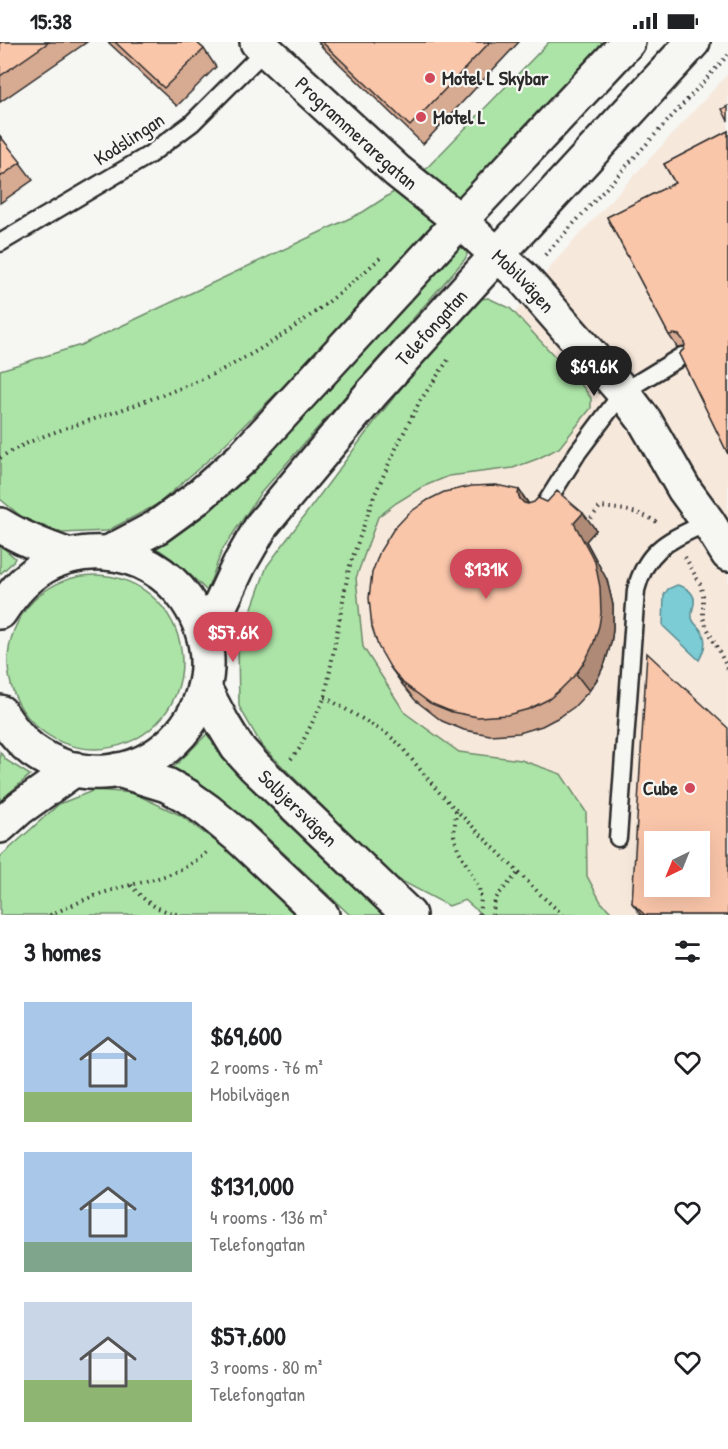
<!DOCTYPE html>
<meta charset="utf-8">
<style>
:root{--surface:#fff;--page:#f2f2f2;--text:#202124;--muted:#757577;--accent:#d1495b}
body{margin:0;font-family:"Patrick Hand",sans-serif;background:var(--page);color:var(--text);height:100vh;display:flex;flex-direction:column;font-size:22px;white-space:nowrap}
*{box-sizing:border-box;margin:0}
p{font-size:20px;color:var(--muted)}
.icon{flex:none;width:33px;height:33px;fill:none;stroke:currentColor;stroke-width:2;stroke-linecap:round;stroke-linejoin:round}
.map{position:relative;height:873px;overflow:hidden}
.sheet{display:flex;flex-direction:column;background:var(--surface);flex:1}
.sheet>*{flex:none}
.needle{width:39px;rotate:223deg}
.tools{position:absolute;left:644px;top:789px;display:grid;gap:12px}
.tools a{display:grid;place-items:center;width:66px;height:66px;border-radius:0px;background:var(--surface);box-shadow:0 6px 24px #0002;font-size:30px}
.price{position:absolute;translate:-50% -51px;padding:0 14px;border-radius:21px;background:var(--accent);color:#fff;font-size:20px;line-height:39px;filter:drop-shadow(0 2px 3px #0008)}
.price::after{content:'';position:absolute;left:50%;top:36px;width:18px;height:14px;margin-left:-9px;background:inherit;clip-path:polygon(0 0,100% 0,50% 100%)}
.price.current{background:#222;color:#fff}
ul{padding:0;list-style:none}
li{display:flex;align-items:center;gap:18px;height:150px;padding:0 24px}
li span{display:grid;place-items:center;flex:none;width:168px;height:120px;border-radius:0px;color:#555}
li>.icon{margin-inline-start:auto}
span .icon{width:72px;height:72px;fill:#fffc;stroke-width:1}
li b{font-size:26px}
h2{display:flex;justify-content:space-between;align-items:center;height:72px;padding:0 24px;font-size:26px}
.status{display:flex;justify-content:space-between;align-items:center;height:42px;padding:0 30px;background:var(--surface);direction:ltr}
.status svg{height:16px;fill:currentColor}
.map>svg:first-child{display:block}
</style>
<div class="status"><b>15:38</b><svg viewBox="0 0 49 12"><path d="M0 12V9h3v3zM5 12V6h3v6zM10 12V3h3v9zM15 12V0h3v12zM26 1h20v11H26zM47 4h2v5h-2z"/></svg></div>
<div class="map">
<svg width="728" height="873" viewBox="0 0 728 873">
<rect width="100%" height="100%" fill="#f6f6f2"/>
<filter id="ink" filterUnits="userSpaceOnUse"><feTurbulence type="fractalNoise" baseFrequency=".0167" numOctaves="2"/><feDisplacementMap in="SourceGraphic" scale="12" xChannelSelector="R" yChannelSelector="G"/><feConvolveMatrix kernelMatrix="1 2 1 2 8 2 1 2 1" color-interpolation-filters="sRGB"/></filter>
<g filter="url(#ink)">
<path fill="#f7e8dc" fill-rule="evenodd" d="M728,32V873H597L345,640L329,532L479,318L556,218ZM654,800H699V844H654Z"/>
<g fill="#ace4a7" stroke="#6c8869" stroke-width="1.5">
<path d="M549,0H608L323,305L214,413L158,462L107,489L62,491L23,476L0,457V328L81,303L363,170L420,133Z"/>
<path d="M459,204L466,208L467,213L465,217L259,453L222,508L207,549C190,532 174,517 153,504Z"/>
<path d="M488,256L510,266L584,346L591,356V366L559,406L537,417L513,426L449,434L422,445L396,461L378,475L356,536L363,605L405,671L459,710L521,718L561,732L586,770L587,834L601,860L614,873H482L465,858L449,864L392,834L262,704L239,664L238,605L267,524L378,375L472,258Z"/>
<path d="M0,503L15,516L13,520L0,532Z"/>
<circle cx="95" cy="620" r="87"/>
<path d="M207,692L232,726L277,772L383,873H350L258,787L205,745L173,726Z"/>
<path d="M0,710L6,718L30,733L0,759Z"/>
<path d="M95,748L133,751L180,773L239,817L295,873H0V815L59,762Z"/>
</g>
<path fill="#7bccd5" stroke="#5b8c91" stroke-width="1.5" d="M677,543C686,545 696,551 694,562C693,567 691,570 692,576C693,581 697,583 700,587C708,597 705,608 699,618L663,584L664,553L668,547Z"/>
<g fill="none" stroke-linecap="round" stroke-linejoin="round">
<g stroke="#2b2b2b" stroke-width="21">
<g id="service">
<path d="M0,201L149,113L192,81L265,8"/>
<path d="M541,469L578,410L623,350L682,314"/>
<path d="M618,796L636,548C647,505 671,498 708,480"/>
</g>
</g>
<g stroke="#2b2b2b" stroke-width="38">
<g id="minor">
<path id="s1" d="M257,0L397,129L460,179L523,236L623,350L645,379L684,447L708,480L728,512"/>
</g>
</g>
<g stroke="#2b2b2b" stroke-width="38">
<g id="tertiary">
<path d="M108,511L157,485L197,456L242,416L460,179L628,0"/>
<path id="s2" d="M205,596L239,523L262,483L372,351L498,212L693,0"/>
</g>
</g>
<g stroke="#2b2b2b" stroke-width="38">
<g id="secondary">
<path d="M0,483C22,497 46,506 70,514"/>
<path d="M0,570C25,531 57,508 105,511C137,513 168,531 186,557C257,660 134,781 32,708C19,698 9,684 0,670"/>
<path id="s3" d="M204,646L223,682L237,705L254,724L409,873"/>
<path d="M118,728L167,743L187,754L208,769L238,794L322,873"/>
<path d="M0,784L20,766L75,727"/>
</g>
</g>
<g stroke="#2b2b2b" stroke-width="4" stroke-dasharray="1.5 4.5" stroke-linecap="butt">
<path d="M545,213L728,13"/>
<path d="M0,416C28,398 57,389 88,379C116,370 143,360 170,350C248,322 321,271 381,215"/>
<path d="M587,481L600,465C621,467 640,469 658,481"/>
<path d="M685,515L700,542L703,553V575L706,584L728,627"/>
<path d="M325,655L386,691L399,702L438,749L456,768L544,856L563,873"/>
<path d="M291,717L299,707L325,655L349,526L374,454L397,404L420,359L448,318"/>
<path d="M456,769L454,793L458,807L479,846L481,857L479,873"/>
<path d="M131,843C145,861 159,869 181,873"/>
<path d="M50,873C68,865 87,856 106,850C144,837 177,838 209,808"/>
<path d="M492,873L495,858L499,852L518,831"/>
</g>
<use href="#service" stroke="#f6f6f2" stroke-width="16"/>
<use href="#minor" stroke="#f6f6f2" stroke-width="33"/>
<use href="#tertiary" stroke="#f6f6f2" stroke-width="33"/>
<use href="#secondary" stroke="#f6f6f2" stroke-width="33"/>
</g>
<g fill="#d7aa92" stroke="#2b2b2b" stroke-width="1.5">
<path d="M0,0H87L0,60Z"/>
<path d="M108,0H196L204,7L216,25L177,64Z"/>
<path d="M318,0H519L423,102L323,6Z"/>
<path d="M728,89V412L679,312L684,307V304L677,305L669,293L607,175L675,141L664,122Z"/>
<path d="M0,94L33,138L0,161Z"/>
<path d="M519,448L529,462L596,488L586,499L607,538L613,563V588L611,601L605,621L598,636L589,649L574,665L561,674L542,684L519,691L490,693L464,688L442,679L415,658L402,642L390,625Z"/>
<path d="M632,861L728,873H641Z"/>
</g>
<g fill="#af8b77" stroke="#2b2b2b" stroke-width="1.5">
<path d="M519,448L531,466V469L520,457L518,452Z"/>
<path d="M583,471L596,488L586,499L607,538L613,563V588L611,601L605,621L598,636L589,649L576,632L574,481Z"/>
</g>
<g fill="#fac6aa" stroke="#2b2b2b" stroke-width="1.5" fill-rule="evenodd">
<path d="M0,0H49L0,34Z"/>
<path d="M115,0H196L204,7L164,46Z"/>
<path d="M322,0H490L410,84Z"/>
<path d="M728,64V79L722,67Z"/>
<path d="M728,89V412L679,312L684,307L685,303L683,298L679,293L674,292L669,293L607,175L675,141L664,122Z"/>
<path d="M0,94L21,120L0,135Z"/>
<path d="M496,443L519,448L518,452L520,457L524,461L528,462L534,460L538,456L547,460L557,449L583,471L574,481L595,520L600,545L601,571L599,584L593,603L585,619L576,632L561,647L549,657L529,667L507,673L478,675L452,670L430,661L403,641L390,625L378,604L372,585L369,556L372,531L380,509L393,488L409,471L428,458L444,450L472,444Z"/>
<path d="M647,611L728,686V873H645L632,861ZM654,800H699V844H654Z"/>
</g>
</g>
<g fill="#d1495b" stroke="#f6f6f2" stroke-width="2">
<circle cx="430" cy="36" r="6"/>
<circle cx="421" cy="75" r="6"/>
<circle cx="690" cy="746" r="6"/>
</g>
<g text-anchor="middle" stroke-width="4.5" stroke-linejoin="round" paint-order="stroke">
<g font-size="20" font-weight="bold" fill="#2b2b2b" stroke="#f6f6f2" text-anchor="start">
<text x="442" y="43">Motel L Skybar</text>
<text x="433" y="82">Motel L</text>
<text x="678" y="753" text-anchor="end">Cube</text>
</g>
<g font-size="20" fill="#2b2b2b" stroke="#f6f6f2">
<text dy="7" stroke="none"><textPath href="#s1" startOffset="135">Programmeraregatan</textPath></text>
<text transform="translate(129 97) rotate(-33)" y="7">Kodslingan</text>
<text dy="7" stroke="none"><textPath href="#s1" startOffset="358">Mobilvägen</textPath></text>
<text dy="7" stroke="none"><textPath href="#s2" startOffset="387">Telefongatan</textPath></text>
<text dy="7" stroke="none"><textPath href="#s3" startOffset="154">Solbjersvägen</textPath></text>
</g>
</g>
</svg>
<div class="tools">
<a><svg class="needle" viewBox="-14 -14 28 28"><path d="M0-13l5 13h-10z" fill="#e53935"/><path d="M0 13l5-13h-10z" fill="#757577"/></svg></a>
</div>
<b class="price current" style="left:594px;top:355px">$69.6K</b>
<b class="price" style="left:486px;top:558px">$131K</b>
<b class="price" style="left:233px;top:621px">$57.6K</b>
</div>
<section class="sheet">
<h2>3 homes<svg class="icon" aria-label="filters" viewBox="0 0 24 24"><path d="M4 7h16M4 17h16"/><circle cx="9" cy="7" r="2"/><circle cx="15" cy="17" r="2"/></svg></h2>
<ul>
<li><span style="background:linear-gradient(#a9c7e8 75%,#8fb573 0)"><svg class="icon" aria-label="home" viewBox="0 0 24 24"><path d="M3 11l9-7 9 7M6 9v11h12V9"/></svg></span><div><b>$69,600</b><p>2 rooms · 76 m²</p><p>Mobilvägen</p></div><svg class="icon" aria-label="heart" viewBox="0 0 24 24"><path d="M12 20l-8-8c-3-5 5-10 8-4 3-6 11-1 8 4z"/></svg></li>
<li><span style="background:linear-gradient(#a9c7e8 75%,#7fa58c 0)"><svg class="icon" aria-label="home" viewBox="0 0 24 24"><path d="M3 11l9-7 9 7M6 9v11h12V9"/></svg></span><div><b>$131,000</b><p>4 rooms · 136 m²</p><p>Telefongatan</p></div><svg class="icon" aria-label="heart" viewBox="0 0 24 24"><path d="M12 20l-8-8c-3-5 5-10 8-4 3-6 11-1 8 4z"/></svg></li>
<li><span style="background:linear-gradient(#c9d6e8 65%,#8fb573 0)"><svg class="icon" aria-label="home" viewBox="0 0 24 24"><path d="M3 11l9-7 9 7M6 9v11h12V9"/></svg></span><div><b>$57,600</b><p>3 rooms · 80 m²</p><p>Telefongatan</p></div><svg class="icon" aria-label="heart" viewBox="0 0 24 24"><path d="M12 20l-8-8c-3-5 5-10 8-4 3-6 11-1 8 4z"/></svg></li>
</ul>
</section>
